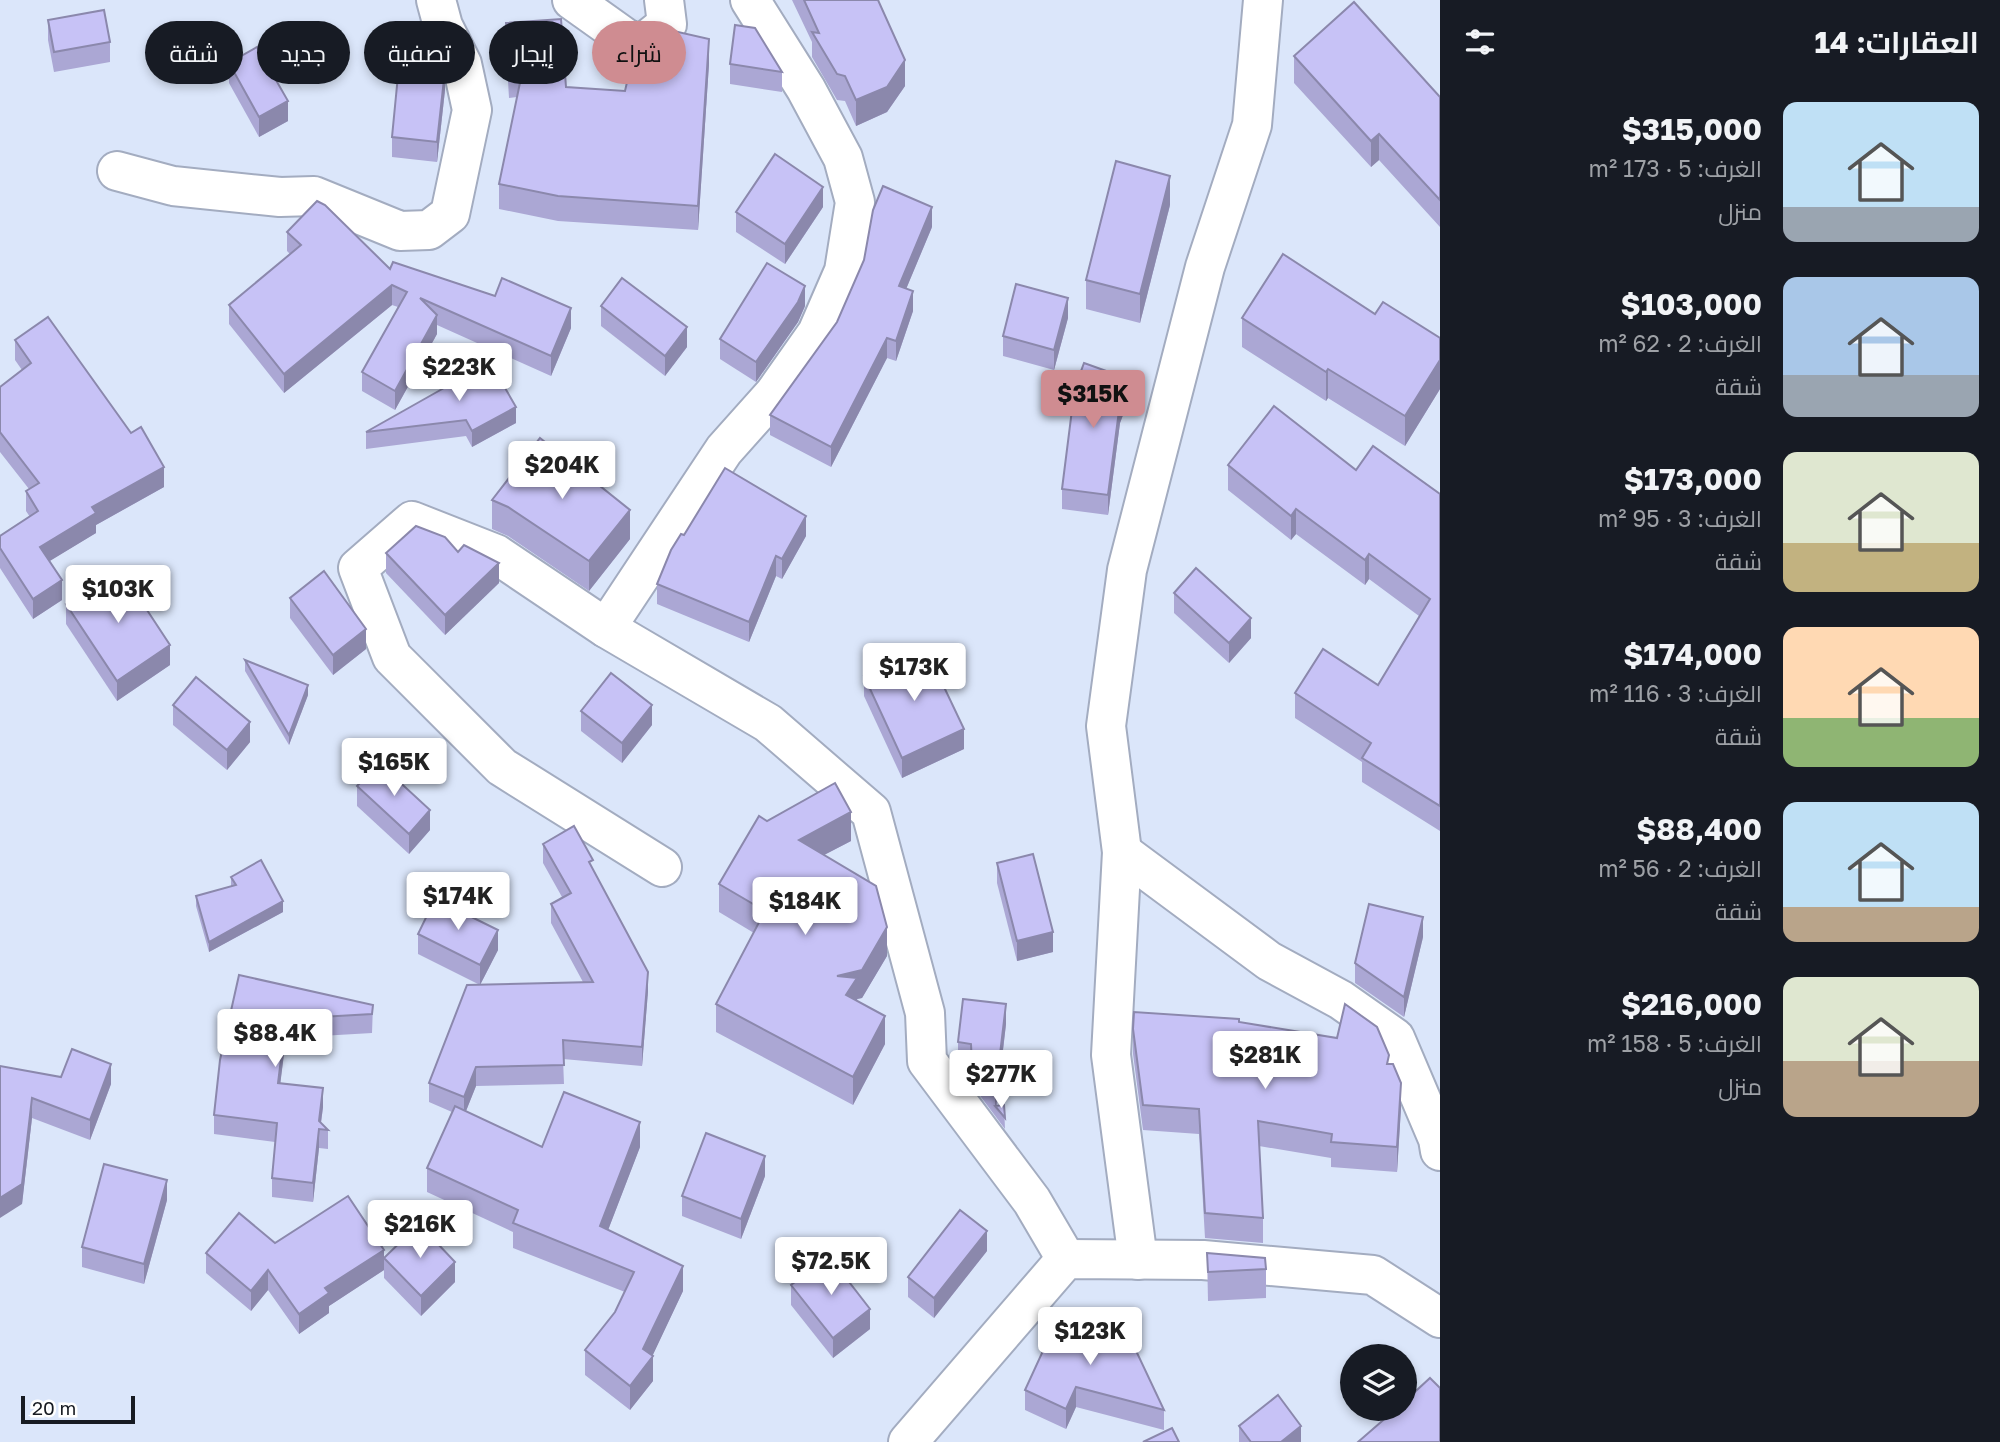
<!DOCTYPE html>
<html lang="ar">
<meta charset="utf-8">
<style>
:root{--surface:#171b24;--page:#20242c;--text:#f1f3f6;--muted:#9ea1a6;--accent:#cf8c91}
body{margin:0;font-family:"Golos Text",Cairo,sans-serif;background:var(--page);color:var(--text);direction:rtl;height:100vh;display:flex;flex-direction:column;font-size:26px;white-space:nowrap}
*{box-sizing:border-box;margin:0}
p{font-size:23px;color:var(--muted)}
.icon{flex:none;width:38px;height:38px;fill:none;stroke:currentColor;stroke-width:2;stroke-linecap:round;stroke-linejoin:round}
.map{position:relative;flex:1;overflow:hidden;direction:ltr}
.side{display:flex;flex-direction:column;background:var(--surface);width:560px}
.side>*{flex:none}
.hud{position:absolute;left:21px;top:21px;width:665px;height:63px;direction:rtl;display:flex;gap:14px}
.controls{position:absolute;left:1340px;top:1344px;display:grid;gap:14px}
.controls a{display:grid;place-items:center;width:77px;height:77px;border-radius:50%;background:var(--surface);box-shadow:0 4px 10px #0003;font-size:35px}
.scale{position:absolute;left:21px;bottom:18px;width:114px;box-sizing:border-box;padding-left:7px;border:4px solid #171b22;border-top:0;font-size:19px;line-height:24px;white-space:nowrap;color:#171b22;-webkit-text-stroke:5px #fff;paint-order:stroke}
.price{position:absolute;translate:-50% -60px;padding:0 16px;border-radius:7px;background:#fff;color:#222;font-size:23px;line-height:46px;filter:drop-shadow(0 2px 4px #0008)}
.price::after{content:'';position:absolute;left:50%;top:42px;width:21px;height:16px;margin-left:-10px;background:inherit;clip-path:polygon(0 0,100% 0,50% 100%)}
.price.on{background:var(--accent);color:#111}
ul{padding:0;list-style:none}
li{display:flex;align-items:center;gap:21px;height:175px;padding:0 21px}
li span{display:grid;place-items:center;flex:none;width:196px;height:140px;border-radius:14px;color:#555}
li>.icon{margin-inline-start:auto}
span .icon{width:84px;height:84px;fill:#fffc;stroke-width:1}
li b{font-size:30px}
h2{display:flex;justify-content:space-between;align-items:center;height:84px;padding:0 21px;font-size:30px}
.tag{padding:0 24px;border-radius:32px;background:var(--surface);box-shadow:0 4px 10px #0003;font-size:24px;line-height:63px}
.tag.on{background:var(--accent);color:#111}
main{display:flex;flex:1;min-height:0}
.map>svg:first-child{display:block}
</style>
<main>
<section class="side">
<h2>العقارات: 14<svg class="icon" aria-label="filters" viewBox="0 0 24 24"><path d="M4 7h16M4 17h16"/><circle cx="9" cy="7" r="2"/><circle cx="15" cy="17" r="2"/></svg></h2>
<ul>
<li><span style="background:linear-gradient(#bfe0f5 75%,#9aa5b1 0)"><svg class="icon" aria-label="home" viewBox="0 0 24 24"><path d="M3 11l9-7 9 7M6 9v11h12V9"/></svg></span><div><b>$315,000</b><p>الغرف: 5 · 173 m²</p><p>منزل</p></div></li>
<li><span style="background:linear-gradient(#a9c7e8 70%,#9aa5b1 0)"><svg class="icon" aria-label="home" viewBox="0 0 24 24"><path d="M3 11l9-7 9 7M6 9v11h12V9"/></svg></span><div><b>$103,000</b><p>الغرف: 2 · 62 m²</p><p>شقة</p></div></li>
<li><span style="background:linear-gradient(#dfe7d0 65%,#c2b280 0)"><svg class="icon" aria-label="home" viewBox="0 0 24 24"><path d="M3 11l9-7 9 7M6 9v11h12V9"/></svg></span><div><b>$173,000</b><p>الغرف: 3 · 95 m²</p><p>شقة</p></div></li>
<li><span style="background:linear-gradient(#ffd9b3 65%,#8fb573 0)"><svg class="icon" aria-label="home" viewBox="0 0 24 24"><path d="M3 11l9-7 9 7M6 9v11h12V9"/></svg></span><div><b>$174,000</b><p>الغرف: 3 · 116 m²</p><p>شقة</p></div></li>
<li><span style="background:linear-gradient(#bfe0f5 75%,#b9a48a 0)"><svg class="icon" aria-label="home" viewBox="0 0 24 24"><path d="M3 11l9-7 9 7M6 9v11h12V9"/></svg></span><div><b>$88,400</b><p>الغرف: 2 · 56 m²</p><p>شقة</p></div></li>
<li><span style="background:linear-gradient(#dfe7d0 60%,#b9a48a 0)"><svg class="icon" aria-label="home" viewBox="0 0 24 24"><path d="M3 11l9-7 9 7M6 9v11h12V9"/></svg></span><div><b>$216,000</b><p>الغرف: 5 · 158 m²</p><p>منزل</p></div></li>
</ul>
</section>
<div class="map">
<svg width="1440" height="1442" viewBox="0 0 1440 1442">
<rect width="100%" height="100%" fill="#dbe6fa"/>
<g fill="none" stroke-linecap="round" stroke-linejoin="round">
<g stroke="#a3acc0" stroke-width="42">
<g id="minor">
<path d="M572,0L631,42L646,41L667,24L664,0"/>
<path d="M117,171L173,186L280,197L314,196L400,231L429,230L450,214L472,110L462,64L443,26L436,0"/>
<path d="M606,628L724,450L774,394L817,333L844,271L855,202L843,158L806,89L750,0"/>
<path d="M1122,852L1269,961L1341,1000L1395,1038L1438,1139L1440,1151"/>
<path d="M662,867L502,767L392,657L358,568L412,521L496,554L606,628L768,723L871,812L925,1013L927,1061L1032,1201L1066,1259"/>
<path d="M1138,1260L1111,1055L1122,852L1106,726L1127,570L1205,267L1252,125L1263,0"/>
<path d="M908,1442L1066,1259L1203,1260L1373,1275L1440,1318"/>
</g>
</g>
<use href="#minor" stroke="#fff" stroke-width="38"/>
</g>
<g fill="#aba7d4">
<path d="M792,0H878L905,86L887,112L856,126L845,101L837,100L812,57V42Z"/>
<path d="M48,20L110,42V62L54,72L48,40Z"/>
<path d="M506,23L566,87L625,91L709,64L698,230L558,221L499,209V184L517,97L509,98L506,47Z"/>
<path d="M1294,56L1440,97V227L1379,160L1371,167L1294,83Z"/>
<path d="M229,63L288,121L259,137L229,83Z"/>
<path d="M730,64L782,72V92L730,84Z"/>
<path d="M445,90L437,162L392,157V137Z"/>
<path d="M1170,205L1140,323L1086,309V280Z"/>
<path d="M823,207L785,264L736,232V212Z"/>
<path d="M932,227L906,289L913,311L896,361L887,358L831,467L770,435V415L837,322L864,260Z"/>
<path d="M287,232L390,269L571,328L551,376L437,325V334L395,410L362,391V372L398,307L392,305L284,393L229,324V305L290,254L287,251Z"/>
<path d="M601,306L687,347L665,376L601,326Z"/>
<path d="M805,306L798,322L756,382L720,359V339Z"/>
<path d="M1375,314L1440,338V389L1405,446L1328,398L1326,401L1242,347V318Z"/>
<path d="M1068,318L1054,370L1003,356V336Z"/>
<path d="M15,340L164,487L96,525V533L49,561L62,600L33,619L0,568V536L30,517L26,511V491L29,489L0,452V387L22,370L15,360Z"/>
<path d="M490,362L516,423L472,447L466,436L366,449V432Z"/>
<path d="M1129,399L1120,423L1108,515L1062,509V489L1071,421L1070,401Z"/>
<path d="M1228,465L1356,470L1440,494V831L1362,782V762L1295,718V693L1378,685L1419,616L1369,579L1365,585L1296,534L1291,540L1228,490Z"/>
<path d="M492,500L630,539L589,591L508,536L492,529Z"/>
<path d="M684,535L806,536L782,579L776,576L749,642L657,604V584Z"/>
<path d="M458,552L499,583L445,635L386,573V553Z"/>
<path d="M1174,593L1251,638L1229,663L1174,613Z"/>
<path d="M290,598L366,649L333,675L290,618Z"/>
<path d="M66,604L170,665L117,701L66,624Z"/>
<path d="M245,660L308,695L289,745L245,671Z"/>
<path d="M864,676L964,749L902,778L864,696Z"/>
<path d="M173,705L250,742L227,770L173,725Z"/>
<path d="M581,711L652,725L622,763L581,731Z"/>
<path d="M357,786L430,830L409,854L357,806Z"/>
<path d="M767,821L851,841L824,855L887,956L862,998L857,999L885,1044L853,1105L716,1032V1004L754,933L719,912V884Z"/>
<path d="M543,844L593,870L648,991L642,1066L563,1059L564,1084L476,1086L466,1111L542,1147H640L608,1230L683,1291L652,1356L653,1381L630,1410L585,1375V1350L615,1312L625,1292L513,1248V1232L427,1192V1168L452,1112L429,1102V1083L480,985L418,954V934L498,950L480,985L583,982L551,923V904L562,897L543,863Z"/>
<path d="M997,863L1053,952L1017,961L997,883Z"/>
<path d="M231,877L283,912L209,952L196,906V896L231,886Z"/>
<path d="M1423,937L1404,1017L1355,983V963Z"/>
<path d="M239,975L373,1005L372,1033L286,1038L280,1084L323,1107L321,1123L328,1130V1149L319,1148L313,1202L272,1197V1178L275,1142L214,1134V1115Z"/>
<path d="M1239,1022L1389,1064L1401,1108L1397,1172L1331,1167V1158L1259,1146L1263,1218V1243L1205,1238L1199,1134L1143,1130L1133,1054V1029Z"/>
<path d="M1006,1024L997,1105H1004L1005,1129L972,1085L971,1064L958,1062V1042Z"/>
<path d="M0,1066L61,1077L111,1084L90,1140L32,1118L22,1204Z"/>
<path d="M765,1176L741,1239L682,1216V1196Z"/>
<path d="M167,1200L144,1284L82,1267V1247Z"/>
<path d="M275,1243L384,1270L329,1306V1313L299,1334L268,1290L251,1311L206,1273V1253Z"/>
<path d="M987,1251L934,1318L908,1297V1277Z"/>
<path d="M1207,1253L1266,1269V1298L1208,1301Z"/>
<path d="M384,1258L455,1282L421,1316L384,1278Z"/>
<path d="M791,1285L870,1329L833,1358L791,1305Z"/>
<path d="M1059,1316L1164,1410V1430L1076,1407L1066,1429L1025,1410V1390Z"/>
<path d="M1239,1426L1301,1442H1239Z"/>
</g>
<g fill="#8b88ac">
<path d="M709,39V64L698,230V206Z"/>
<path d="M905,60V86L887,112L856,126V100Z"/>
<path d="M445,70V90L437,162V142Z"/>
<path d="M288,101V121L259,137V117Z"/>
<path d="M1379,134V160L1371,167V141Z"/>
<path d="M1170,176V205L1140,323V294Z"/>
<path d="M823,187V207L785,264V244Z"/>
<path d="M932,207V227L899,306V286Z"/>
<path d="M392,285V305L284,393V374Z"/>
<path d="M805,286V306L798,322L756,382V362Z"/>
<path d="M913,291V311L896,361V341Z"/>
<path d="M1068,298V318L1054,370V350Z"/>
<path d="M571,308V328L551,376V356Z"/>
<path d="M437,315V334L395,410V391Z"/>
<path d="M687,327V347L665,376V356Z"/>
<path d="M887,338V358L831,467V447Z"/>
<path d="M1440,360V389L1405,446V416Z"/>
<path d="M1328,369V398L1326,401V372Z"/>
<path d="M1129,379V399L1120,423L1108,515V495L1120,403Z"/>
<path d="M516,407V423L472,447V431Z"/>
<path d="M164,467V487L96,525V533L40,567V547L92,507Z"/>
<path d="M1296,509V534L1291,540V516Z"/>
<path d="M630,510V539L589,591V561Z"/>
<path d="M806,516V536L782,579V559Z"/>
<path d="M1369,554V579L1365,585V560Z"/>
<path d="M776,556V576L749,642V622Z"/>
<path d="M499,563V583L445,635V615Z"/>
<path d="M62,580V600L33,619V599Z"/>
<path d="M1251,618V638L1229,663V643Z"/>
<path d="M366,629V649L333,675V655Z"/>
<path d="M170,645V665L117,701V681Z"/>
<path d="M308,685V695L289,745V735Z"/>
<path d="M652,705V725L622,763V743Z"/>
<path d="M250,722V742L227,770V750Z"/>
<path d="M964,729V749L902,778V758Z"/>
<path d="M430,810V830L409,854V834Z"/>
<path d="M851,812V841L799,868V840Z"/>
<path d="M283,901V912L209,952V942Z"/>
<path d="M1423,917V937L1404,1017V997Z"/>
<path d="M887,927V956L862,998L857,999V1006L837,1004V976Z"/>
<path d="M498,930V950L480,985V965Z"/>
<path d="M1053,932V952L1017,961V941Z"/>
<path d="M648,972V991L642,1066V1047Z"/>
<path d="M1006,1004V1024L996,1107L995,1106V1116V1096Z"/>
<path d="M885,1016V1044L853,1105V1077Z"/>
<path d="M286,1019V1038L278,1102V1083Z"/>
<path d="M111,1064V1084L90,1140V1120Z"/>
<path d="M476,1067V1086L464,1116V1097Z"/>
<path d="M1401,1083V1108L1397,1172V1147Z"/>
<path d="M323,1088V1107L320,1129L319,1121Z"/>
<path d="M32,1098V1118L22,1204L0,1218V1198Z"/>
<path d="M640,1122V1147L600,1251V1226Z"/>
<path d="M319,1129V1148L313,1202V1183Z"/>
<path d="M765,1156V1176L741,1239V1219Z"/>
<path d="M167,1180V1200L144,1284V1264Z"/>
<path d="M987,1231V1251L934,1318V1298Z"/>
<path d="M384,1250V1270L329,1306V1313L299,1334V1314L325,1288Z"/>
<path d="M455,1262V1282L421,1316V1296Z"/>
<path d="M683,1266V1291L651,1359L653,1356V1381L630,1410V1386L643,1349Z"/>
<path d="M268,1270V1290L251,1311V1291Z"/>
<path d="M870,1309V1329L833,1358V1338Z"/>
<path d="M1076,1387V1407L1066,1429V1409Z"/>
<path d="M1301,1426V1442H1281Z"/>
</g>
<g fill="#c7c2f6" stroke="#8b88ac" stroke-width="2">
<path d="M804,0H878L905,60L887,87L856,100L845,76L837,74L812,32L819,33Z"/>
<path d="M1354,2L1440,97V200L1379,134L1371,141L1294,56Z"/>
<path d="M104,10L110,42L54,52L48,20Z"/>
<path d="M561,19L566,87L625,91L637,39L648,38L665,29L709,39L698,206L558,196L499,184L522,73H509L506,23Z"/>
<path d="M735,25L755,28L782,72L730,64Z"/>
<path d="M257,47L288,101L259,117L229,63Z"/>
<path d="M399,65L445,70L437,142L392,137Z"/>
<path d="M775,154L823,187L785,244L736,212Z"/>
<path d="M1116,161L1170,176L1140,294L1086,280Z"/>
<path d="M883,186L932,207L899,286L913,291L896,341L887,338L831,447L770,415L837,322L864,260L873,210Z"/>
<path d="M317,201L325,205L390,269L393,262L495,296L502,278L571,308L551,356L420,298L437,315L395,391L362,372L407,292L392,285L284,374L229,305L301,245L287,232Z"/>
<path d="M1283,254L1375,314L1383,302L1440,338V360L1405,416L1328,369L1326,372L1242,318Z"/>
<path d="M767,263L805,286L798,302L756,362L720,339Z"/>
<path d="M622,278L687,327L665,356L601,306Z"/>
<path d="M1016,284L1068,298L1054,350L1003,336Z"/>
<path d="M48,317L131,433L141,427L164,467L92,507L96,513L40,547L62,580L33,599L0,548V536L38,511L26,491L39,483L0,432V387L31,363L15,340Z"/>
<path d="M490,362L516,407L472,431L466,420L366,432Z"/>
<path d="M1084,363L1129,379L1120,403L1108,495L1062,489L1073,402L1070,401Z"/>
<path d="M1274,406L1356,470L1373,446L1440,494V806L1362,758L1371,743L1295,693L1323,649L1378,685L1430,599L1369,554L1365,560L1296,509L1291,516L1228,465Z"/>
<path d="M540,438L630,510L589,561L508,507L492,500Z"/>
<path d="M725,468L806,516L782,559L776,556L749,622L657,584L671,550L681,534L684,535Z"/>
<path d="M416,526L445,537L458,552L464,545L499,563L445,615L386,553Z"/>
<path d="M1196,568L1251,618L1229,643L1174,593Z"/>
<path d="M120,569L170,645L117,681L66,604Z"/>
<path d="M324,571L366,629L333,655L290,598Z"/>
<path d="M925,647L964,729L902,758L864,676Z"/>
<path d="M245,660L308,685L289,735Z"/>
<path d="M611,673L652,705L622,743L581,711Z"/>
<path d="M196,677L250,722L227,750L173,705Z"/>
<path d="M379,763L430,810L409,834L357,786Z"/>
<path d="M835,783L851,812L799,840L876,886L887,927L862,970L837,976L857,978L846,995L885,1016L853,1077L716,1004L765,911L719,884L759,816L767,821Z"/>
<path d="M574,826L593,860L589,862L648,972L642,1047L563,1040L564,1065L476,1067L464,1097L429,1083L467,985L593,982L551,904L571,893L543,844Z"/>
<path d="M1033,854L1053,932L1017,941L997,863Z"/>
<path d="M261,860L283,901L209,942L196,896L236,885L231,877Z"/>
<path d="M435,899L498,930L480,965L418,934Z"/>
<path d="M1369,904L1423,917L1404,997L1355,963Z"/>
<path d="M239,975L373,1005L372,1014L286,1019L278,1083L323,1088L319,1121L328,1130L319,1129L313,1183L272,1178L277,1123L214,1115L220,1060Z"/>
<path d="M963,999L1006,1004L995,1096L972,1065L971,1044L958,1042Z"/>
<path d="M1345,1004L1377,1027L1389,1055L1387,1064H1393L1401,1083L1397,1147L1331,1142L1332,1134L1258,1121L1263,1218L1205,1213L1199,1109L1143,1105L1133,1029L1134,1012L1239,1019V1022L1337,1038Z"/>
<path d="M72,1049L111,1064L90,1120L32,1098L22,1184L0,1198V1066L61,1077Z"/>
<path d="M564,1092L640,1122L600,1226L683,1266L643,1349L653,1356L630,1386L585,1350L615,1312L634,1272L513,1223L518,1210L427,1168L455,1106L542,1147Z"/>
<path d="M1004,1105L1005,1118L995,1106Z"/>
<path d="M706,1133L765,1156L741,1219L682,1196Z"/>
<path d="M104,1164L167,1180L144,1264L82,1247Z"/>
<path d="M348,1196L384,1250L325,1288L329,1293L299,1314L268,1270L251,1291L206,1253L239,1213L275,1243Z"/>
<path d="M960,1210L987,1231L934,1298L908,1277Z"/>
<path d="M419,1224L455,1262L421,1296L384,1258Z"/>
<path d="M1207,1253L1265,1258L1266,1269L1208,1272Z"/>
<path d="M829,1256L870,1309L833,1338L791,1285Z"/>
<path d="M1059,1316L1079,1325L1131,1340L1164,1410L1076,1387L1066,1409L1025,1390Z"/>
<path d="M1430,1378L1440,1388V1442H1358L1396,1409H1405V1401Z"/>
<path d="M1278,1395L1301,1426L1281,1442H1251L1239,1426Z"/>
<path d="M1172,1428L1179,1442H1143Z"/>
</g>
</svg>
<div class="controls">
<a><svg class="icon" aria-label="layers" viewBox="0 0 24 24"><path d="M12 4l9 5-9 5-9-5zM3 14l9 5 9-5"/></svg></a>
</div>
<div class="scale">20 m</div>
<b class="price" style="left:459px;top:403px">$223K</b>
<b class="price on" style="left:1093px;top:430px">$315K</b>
<b class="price" style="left:562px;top:501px">$204K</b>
<b class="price" style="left:118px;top:625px">$103K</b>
<b class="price" style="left:914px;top:703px">$173K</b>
<b class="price" style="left:394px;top:798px">$165K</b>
<b class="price" style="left:458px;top:932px">$174K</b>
<b class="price" style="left:805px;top:937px">$184K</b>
<b class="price" style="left:275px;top:1069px">$88.4K</b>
<b class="price" style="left:1265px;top:1091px">$281K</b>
<b class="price" style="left:1001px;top:1110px">$277K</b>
<b class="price" style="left:420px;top:1260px">$216K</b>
<b class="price" style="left:831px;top:1297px">$72.5K</b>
<b class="price" style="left:1090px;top:1367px">$123K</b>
<div class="hud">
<a class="tag on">شراء</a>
<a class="tag">إيجار</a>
<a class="tag">تصفية</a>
<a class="tag">جديد</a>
<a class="tag">شقة</a>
</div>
</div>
</main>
